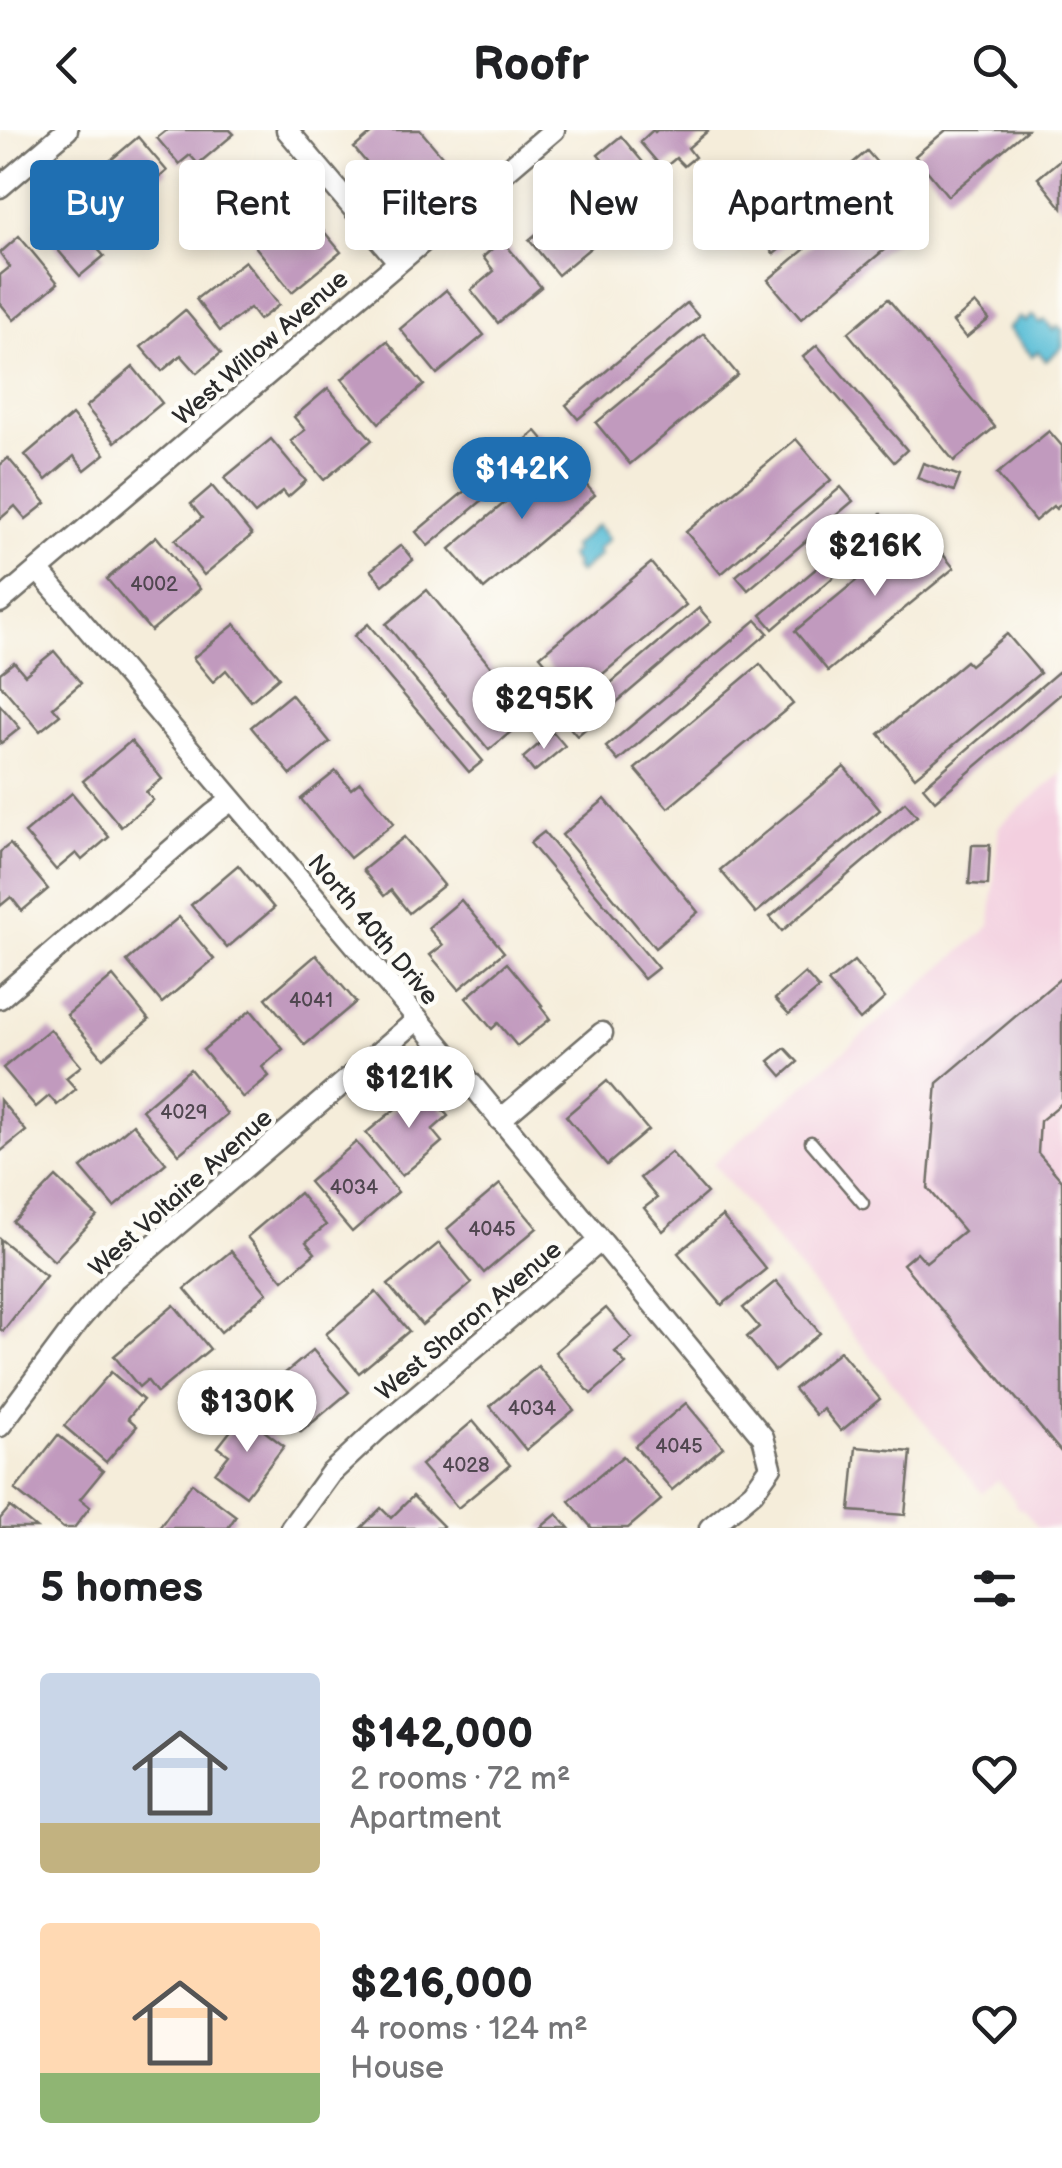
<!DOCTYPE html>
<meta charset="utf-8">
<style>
:root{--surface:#fff;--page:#f2f2f2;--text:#202124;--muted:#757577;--accent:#1f6fb2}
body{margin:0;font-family:"Balsamiq Sans",sans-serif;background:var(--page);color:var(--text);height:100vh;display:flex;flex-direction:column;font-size:38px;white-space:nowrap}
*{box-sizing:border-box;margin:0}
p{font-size:32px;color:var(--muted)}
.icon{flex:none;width:55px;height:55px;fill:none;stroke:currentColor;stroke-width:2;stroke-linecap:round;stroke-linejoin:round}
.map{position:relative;height:1398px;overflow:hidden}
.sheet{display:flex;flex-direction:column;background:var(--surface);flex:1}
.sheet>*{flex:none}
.banner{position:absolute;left:30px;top:30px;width:1002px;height:90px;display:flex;gap:20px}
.price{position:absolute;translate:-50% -85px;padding:0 22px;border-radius:35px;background:#fff;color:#222;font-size:32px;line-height:65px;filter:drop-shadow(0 2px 5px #0008)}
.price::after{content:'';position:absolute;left:50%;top:60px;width:30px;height:22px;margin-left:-15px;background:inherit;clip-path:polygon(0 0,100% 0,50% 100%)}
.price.selected{background:var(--accent);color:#fff}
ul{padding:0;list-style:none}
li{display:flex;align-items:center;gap:30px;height:250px;padding:0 40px}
li span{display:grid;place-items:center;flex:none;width:280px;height:200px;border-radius:10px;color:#555}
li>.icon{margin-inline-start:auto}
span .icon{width:120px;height:120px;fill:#fffc;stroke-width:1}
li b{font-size:42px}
h2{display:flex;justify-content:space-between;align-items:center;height:120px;padding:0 40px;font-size:42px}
.chip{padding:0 35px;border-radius:10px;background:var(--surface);box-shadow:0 5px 15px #0003;font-size:35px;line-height:90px}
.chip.selected{background:var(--accent);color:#fff}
header{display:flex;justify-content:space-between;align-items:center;height:130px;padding:0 40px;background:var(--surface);font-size:45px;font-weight:600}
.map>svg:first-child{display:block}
</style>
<header><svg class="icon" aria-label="back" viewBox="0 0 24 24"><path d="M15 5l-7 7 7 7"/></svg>Roofr<svg class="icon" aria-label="search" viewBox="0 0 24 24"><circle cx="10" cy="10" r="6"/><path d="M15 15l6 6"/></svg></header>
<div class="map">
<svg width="1062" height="1398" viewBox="0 0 1062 1398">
<rect width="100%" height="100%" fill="#fdfcf7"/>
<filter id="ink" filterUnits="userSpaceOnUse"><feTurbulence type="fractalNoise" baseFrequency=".01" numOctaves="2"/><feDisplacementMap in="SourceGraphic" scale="20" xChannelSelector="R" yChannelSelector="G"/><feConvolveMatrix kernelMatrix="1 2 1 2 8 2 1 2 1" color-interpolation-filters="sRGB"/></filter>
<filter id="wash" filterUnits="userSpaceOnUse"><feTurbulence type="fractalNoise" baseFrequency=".0048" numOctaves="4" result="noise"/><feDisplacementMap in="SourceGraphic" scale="40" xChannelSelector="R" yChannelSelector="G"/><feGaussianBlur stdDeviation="2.25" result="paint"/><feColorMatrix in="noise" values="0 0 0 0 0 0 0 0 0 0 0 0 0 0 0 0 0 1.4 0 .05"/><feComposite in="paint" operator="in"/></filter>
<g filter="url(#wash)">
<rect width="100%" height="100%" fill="#f5edda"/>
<path fill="#f3cfdf" d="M1062,643V1398H1038L1022,1378L1020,1380L1015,1374L1016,1372L998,1350L982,1363L713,1033L990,796L999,696Z"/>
<g fill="#58bdd6" stroke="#427480" stroke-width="2.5">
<path d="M1033,185L1040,193L1045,190L1053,200L1058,196L1062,200V217L1046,231L1038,221L1032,226L1008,198L1020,187L1025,192Z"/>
<path d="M597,395L609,409L597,420L600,425L579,443L574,437L576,435L569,426L575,421L572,417Z"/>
</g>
<g id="blocks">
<g fill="#c19abe">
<path d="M167,0H230L234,4L198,34L190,25L179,34L157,8Z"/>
<path d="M375,0H420L448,33L428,49L416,35L389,59L354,18Z"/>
<path d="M653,0L655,2L657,0H709L688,18L695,27L684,36L676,28L663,39L640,12Z"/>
<path d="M946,0H1027L948,66L915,26Z"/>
<path d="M621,6L657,49L642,61L648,69L618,95L609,85L604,89L581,61L594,50L596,53L611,40L598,25Z"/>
<path d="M138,7L167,41L121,80L92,46Z"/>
<path d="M867,21L879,35L774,124L762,110Z"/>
<path d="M1062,28V78L1038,48Z"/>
<path d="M83,55L119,97L96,117L104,126L80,146L35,93Z"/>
<path d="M881,55L914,95L801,189L768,150Z"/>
<path d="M562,61L602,108L558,145L529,110L554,89L544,77Z"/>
<path d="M302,75L341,122L292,162L254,115Z"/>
<path d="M19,106L58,153L14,190L0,173V145L10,137L0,123Z"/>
<path d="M502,110L541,157L498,193L471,160L494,141L483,127Z"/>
<path d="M245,131L279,175L259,190L250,178L220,201L196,169Z"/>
<path d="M446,160L484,205L437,244L400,199Z"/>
<path d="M888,169L995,297L954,331L848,203Z"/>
<path d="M687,173L699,187L578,289L566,275Z"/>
<path d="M975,173L989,189L966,208L953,192Z"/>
<path d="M185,180L221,223L197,243L181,225L162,241L141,217Z"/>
<path d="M704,204L738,245L630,334L596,293Z"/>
<path d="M387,211L424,255L379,293L342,249Z"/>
<path d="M817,215L907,320L894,332L803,227Z"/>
<path d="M133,237L162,273L115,312L86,277Z"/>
<path d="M328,258L372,310L324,350L291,311L305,300L294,287Z"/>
<path d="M72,285L105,324L85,340L74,326L46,350L25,325Z"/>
<path d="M536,301L548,315L428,416L416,402Z"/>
<path d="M1049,301L1062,316V373L1056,379L1053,376L1035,391L997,344Z"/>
<path d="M271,309L306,351L288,367L283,361L255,384L224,348Z"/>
<path d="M796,309L831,350L721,444L686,402Z"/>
<path d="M561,325L595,365L484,459L450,419Z"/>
<path d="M8,328L46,373L26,389L15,376L0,389V335Z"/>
<path d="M923,333L960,346L954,361L917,348Z"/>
<path d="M212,356L252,405L204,445L175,410L202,388L191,374Z"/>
<path d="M841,357L853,371L748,460L736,446Z"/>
<path d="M881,384L892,397L773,499L761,485Z"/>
<path d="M921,397L954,438L828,541L795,501Z"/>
<path d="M156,406L200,459L151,501L107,449Z"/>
<path d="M401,415L413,430L383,455L371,440Z"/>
<path d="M651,433L686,475L575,567L540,526Z"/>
<path d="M427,460L531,585L489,620L386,494Z"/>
<path d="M699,478L711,492L577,606L565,592Z"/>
<path d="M756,490L768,503L618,631L606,617Z"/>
<path d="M235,494L279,547L251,571L226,540L213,552L193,528Z"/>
<path d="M368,494L483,631L469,642L354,506Z"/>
<path d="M1007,504L1040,543L915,647L879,604L966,531L970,535Z"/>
<path d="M54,521L81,553L53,577L60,585L40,601L0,554V543L14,532L25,545Z"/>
<path d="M760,534L793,574L668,678L635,639Z"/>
<path d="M1058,542L1062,546V563L935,671L923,657Z"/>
<path d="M291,564L330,612L291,645L251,597Z"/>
<path d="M0,575L20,598L0,614Z"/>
<path d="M553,602L565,616L534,642L523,628Z"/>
<path d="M131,611L162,649L146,662L153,670L121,697L83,651Z"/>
<path d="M844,637L880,680L756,783L720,740Z"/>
<path d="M336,641L351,659L360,652L394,693L350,728L301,669Z"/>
<path d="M72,663L109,707L82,730L76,723L56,740L25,703Z"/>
<path d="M605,669L698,782L655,818L562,705Z"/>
<path d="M905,672L917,686L782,801L770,787Z"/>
<path d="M544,702L658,838L644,849L530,713Z"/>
<path d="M404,707L444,755L409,783L391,760L384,766L363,740Z"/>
<path d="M10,714L48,759L22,781L11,767L0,776V722Z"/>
<path d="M972,715H990L988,755L969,754Z"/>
<path d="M238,735L274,778L227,818L191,775Z"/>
<path d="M461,770L504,822L459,859L430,825L443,815L428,798Z"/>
<path d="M179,787L214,829L162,873L127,831Z"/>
<path d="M316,825L356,872L305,915L266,868Z"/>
<path d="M854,831L885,868L860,890L828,852Z"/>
<path d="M507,833L542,875L540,876L550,889L517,916L498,893L492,899L466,868Z"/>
<path d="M805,843L819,859L789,884L775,869Z"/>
<path d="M113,846L149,890L103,928L67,885Z"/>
<path d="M1062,847V973L1040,991L1038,1023L1062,1051V1323L903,1134L917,1122L926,1132L964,1101L928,1058L937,953Z"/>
<path d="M251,880L283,919L262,937L269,946L243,968L203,920Z"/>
<path d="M50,899L81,936L66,948L76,959L57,975L49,966L36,977L3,938Z"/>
<path d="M785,918L798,932L782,946L769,931Z"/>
<path d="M190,939L227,984L179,1024L142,980Z"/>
<path d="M607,951L648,1000L607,1035L566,986Z"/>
<path d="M423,956L448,986L432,1000L442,1012L402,1046L366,1003Z"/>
<path d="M0,970L26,1001L0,1022Z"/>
<path d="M133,994L166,1033L114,1077L81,1038Z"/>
<path d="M356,1012L398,1062L352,1102L309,1052Z"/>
<path d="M671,1022L707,1063L663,1101L644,1078L657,1068L640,1048Z"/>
<path d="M56,1047L97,1086L54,1131L13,1092Z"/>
<path d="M500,1054L537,1098L484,1143L447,1099Z"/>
<path d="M299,1063L326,1095L306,1112L315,1123L283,1150L247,1107Z"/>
<path d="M722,1086L766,1139L722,1175L678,1123Z"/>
<path d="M0,1109L46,1146L3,1201L0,1199Z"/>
<path d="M439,1113L472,1153L422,1195L388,1155Z"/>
<path d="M231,1121L267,1163L221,1202L185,1159Z"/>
<path d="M776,1151L820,1203L775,1241L747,1207L759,1197L743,1178Z"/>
<path d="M376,1162L409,1201L359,1243L326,1204Z"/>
<path d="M174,1175L210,1219L157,1263L147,1250L139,1257L114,1226Z"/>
<path d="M606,1178L632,1208L615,1222L626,1234L591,1264L555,1222Z"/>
<path d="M313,1220L349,1262L301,1302L265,1260Z"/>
<path d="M840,1221L880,1269L841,1301L823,1279L816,1285L794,1259Z"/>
<path d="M538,1236L574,1280L526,1320L490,1276Z"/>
<path d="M111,1242L143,1270L128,1288L137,1296L106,1332L64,1296Z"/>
<path d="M686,1273L723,1317L672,1360L635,1316Z"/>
<path d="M243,1285L284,1316L246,1366L215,1343L229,1325L218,1317Z"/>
<path d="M473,1291L510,1335L458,1378L421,1335Z"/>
<path d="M58,1305L103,1341L80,1369L90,1377L74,1398H63L15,1360Z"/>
<path d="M856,1317L911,1322L905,1385L850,1381Z"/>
<path d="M623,1326L661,1370L628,1398H592L569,1371Z"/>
<path d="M192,1353L236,1386L228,1398H159Z"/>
<path d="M413,1366L443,1396L441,1398H361L381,1378L391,1388Z"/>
<path d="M10,1377L36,1398H0V1389Z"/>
<path d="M557,1384L569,1398H540Z"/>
</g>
</g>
</g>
<g filter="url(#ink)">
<use href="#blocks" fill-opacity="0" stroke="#726f68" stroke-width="2.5"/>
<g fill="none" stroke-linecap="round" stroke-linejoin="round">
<g stroke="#726f68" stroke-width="15">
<path id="service" d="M811,1012L863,1073"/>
</g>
<g stroke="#726f68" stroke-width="25">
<g id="minor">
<path d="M287,0L398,131"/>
<path d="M0,57L67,0"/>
<path d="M38,440L418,889L763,1307L771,1337L753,1362L710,1398"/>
<path d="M0,472L554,0"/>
<path d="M0,868L213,684L232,670"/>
<path d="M500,990L602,903"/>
<path d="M0,1296L79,1190L114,1149L418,889"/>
<path d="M291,1398L330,1344L378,1299L600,1111"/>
</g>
</g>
<use href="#service" stroke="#fff" stroke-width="10"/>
<use href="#minor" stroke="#fff" stroke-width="20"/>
</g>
</g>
<g text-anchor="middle" stroke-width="9" stroke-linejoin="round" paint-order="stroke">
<g font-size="20" fill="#504750">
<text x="154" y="461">4002</text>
<text x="311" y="877">4041</text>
<text x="184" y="989">4029</text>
<text x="354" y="1064">4034</text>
<text x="492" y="1106">4045</text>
<text x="532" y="1285">4034</text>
<text x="679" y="1323">4045</text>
<text x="466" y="1342">4028</text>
</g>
<g font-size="25" fill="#2b2b2b" stroke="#fdfcf7">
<text transform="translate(260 217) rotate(-41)" y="9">West Willow Avenue</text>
<text transform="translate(374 799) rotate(50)" y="9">North 40th Drive</text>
<text transform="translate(180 1062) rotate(-42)" y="9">West Voltaire Avenue</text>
<text transform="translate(468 1190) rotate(-40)" y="9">West Sharon Avenue</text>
</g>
</g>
</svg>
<b class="price selected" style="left:522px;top:392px">$142K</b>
<b class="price" style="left:875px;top:469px">$216K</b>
<b class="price" style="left:544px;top:622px">$295K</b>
<b class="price" style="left:409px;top:1001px">$121K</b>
<b class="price" style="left:247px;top:1325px">$130K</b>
<div class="banner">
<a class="chip selected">Buy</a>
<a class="chip">Rent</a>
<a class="chip">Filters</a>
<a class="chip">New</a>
<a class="chip">Apartment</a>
</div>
</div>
<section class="sheet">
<h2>5 homes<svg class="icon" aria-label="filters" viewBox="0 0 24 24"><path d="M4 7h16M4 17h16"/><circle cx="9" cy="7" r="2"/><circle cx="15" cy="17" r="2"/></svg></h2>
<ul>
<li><span style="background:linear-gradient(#c9d6e8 75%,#c2b280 0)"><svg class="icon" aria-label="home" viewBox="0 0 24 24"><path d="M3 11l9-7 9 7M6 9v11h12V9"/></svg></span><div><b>$142,000</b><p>2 rooms · 72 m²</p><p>Apartment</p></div><svg class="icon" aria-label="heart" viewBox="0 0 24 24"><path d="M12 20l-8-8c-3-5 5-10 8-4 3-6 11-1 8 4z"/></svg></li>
<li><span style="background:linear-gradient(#ffd9b3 75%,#8fb573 0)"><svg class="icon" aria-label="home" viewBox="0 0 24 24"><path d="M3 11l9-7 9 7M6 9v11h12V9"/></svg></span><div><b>$216,000</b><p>4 rooms · 124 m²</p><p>House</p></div><svg class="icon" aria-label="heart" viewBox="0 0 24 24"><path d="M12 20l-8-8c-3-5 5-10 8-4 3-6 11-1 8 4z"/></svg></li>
</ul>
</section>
